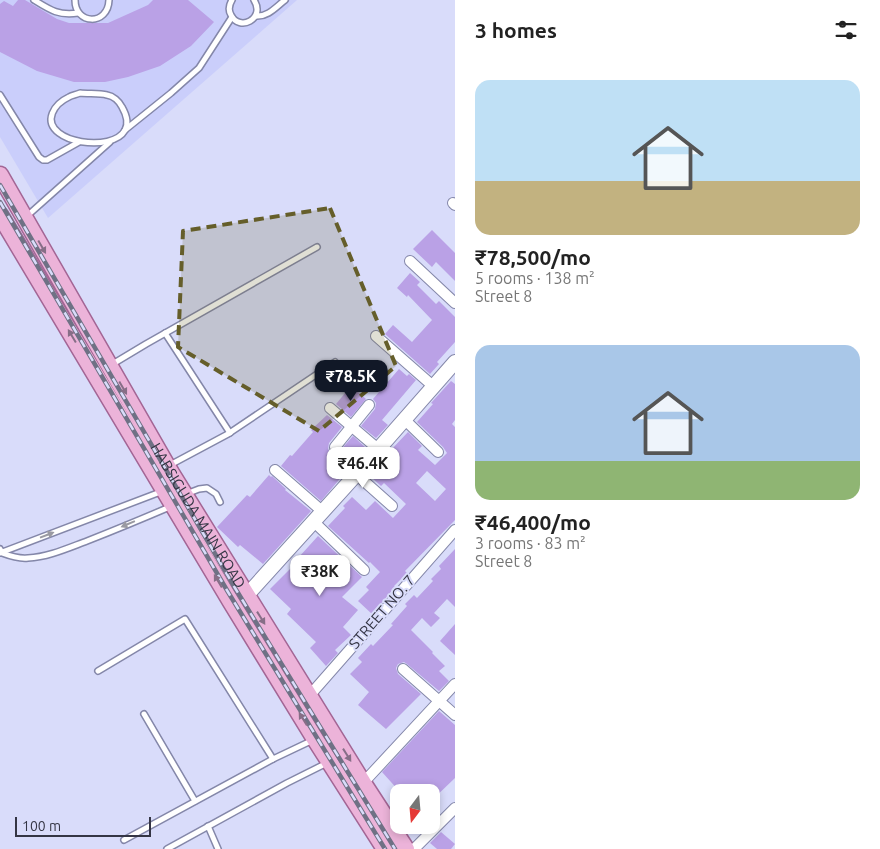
<!DOCTYPE html>
<meta charset="utf-8">
<style>
:root{--surface:#fff;--page:#f2f2f2;--text:#222;--muted:#767676;--accent:#111827}
body{margin:0;font-family:Ubuntu,sans-serif;background:var(--page);color:var(--text);height:100vh;display:flex;flex-direction:column;font-size:19px;white-space:nowrap}
*{box-sizing:border-box;margin:0}
p{font-size:16px;color:var(--muted)}
.icon{flex:none;width:28px;height:28px;fill:none;stroke:currentColor;stroke-width:2;stroke-linecap:round;stroke-linejoin:round}
.map{position:relative;flex:1;overflow:hidden}
.details{display:flex;flex-direction:column;background:var(--surface);width:425px}
.details>*{flex:none}
.needle{width:32px;rotate:196deg}
.tools{position:absolute;left:390px;top:784px;display:grid;gap:10px}
.tools a{display:grid;place-items:center;width:50px;height:50px;border-radius:10px;background:var(--surface);box-shadow:0 2px 8px #0003;font-size:25px}
.scale{position:absolute;left:15px;bottom:12px;width:136px;box-sizing:border-box;padding-left:5px;border:2px solid #343544;border-top:0;font-size:14px;line-height:18px;white-space:nowrap;color:#343544;-webkit-text-stroke:4px #d9dcfa;paint-order:stroke}
.price{position:absolute;translate:-50% -42px;padding:0 11px;border-radius:10px;background:#fff;color:#222;font-size:16px;line-height:32px;filter:drop-shadow(0 1px 2px #0008)}
.price::after{content:'';position:absolute;left:50%;top:30px;width:15px;height:11px;margin-left:-8px;background:inherit;clip-path:polygon(0 0,100% 0,50% 100%)}
.price.current{background:var(--accent);color:#fff}
ul{padding:0;list-style:none}
li{display:grid;align-content:center;gap:10px;height:265px;padding:0 20px}
li span{display:grid;place-items:center;height:155px;border-radius:15px;color:#555}
li>.icon{margin-inline-start:auto}
span .icon{width:90px;height:90px;fill:#fffc;stroke-width:1}
li b{font-size:21px}
h2{display:flex;justify-content:space-between;align-items:center;height:60px;padding:0 20px;font-size:21px}
main{display:flex;flex:1;min-height:0}
.map>svg:first-child{display:block}
</style>
<main>
<div class="map">
<svg width="455" height="849" viewBox="0 0 455 849">
<rect width="100%" height="100%" fill="#d9dcfa"/>
<path fill="#cacefb" d="M0,0H297L48,218L0,137Z"/>
<g fill="#baa1e6" fill-rule="evenodd">
<path d="M18,0H25L57,19L69,23H108L148,5L153,0H188L214,22L191,46L160,66L128,77L105,82H74L37,71L0,52V4L4,1L13,6Z"/>
<path d="M432,230L455,253V281L436,262L432,267L413,249Z"/>
<path d="M410,273L420,282L417,285L436,304L439,301L455,317V342L437,362L439,364L430,374L385,334L393,325L412,342L432,320L408,295L407,297L397,288Z"/>
<path d="M399,369L407,376L409,374L416,380L382,420L388,425L376,438L361,426L375,409L376,403L373,399Z"/>
<path d="M451,381L455,384V420L452,424L455,427V520L405,571L407,573L394,586L395,587L372,614L358,601L369,590L366,587L380,572L370,562L369,563L328,526L345,508L343,506L352,497L366,510L375,501L393,518L406,504L384,483L381,486L370,476L392,453L390,451L408,432L422,446L418,450L435,465L447,453L443,447L417,422L433,404L431,403ZM427,471L446,489L435,501L416,483Z"/>
<path d="M351,386L366,399L351,417L336,404Z"/>
<path d="M327,415L342,427L329,443L328,449L330,452L333,454L338,453L353,436L366,448L321,501L281,466L290,455L292,456L313,432L311,430Z"/>
<path d="M269,475L271,477L272,476L286,489L285,490L311,511L263,564L240,545L238,547L217,527L247,495L250,497Z"/>
<path d="M318,536L362,577L342,597L358,610L343,627L351,635L335,650L338,653L326,666L310,648L316,642L287,614L291,609L270,589L300,559L299,557Z"/>
<path d="M455,549V607L447,599L434,613L440,618L431,627L422,618L411,630L433,652L432,653L445,666L439,671L449,681L439,691L407,664L404,662L398,664L396,668L398,674L421,694L386,729L358,705L369,692L350,674L362,662L358,658L371,644L373,646L393,625L391,624L407,606L405,604L414,595L417,598L433,581L431,579L441,569L439,566Z"/>
<path d="M455,624V655L440,641Z"/>
<path d="M439,711L455,725V778L431,801V792H415L412,789L408,792H400L382,772Z"/>
<path d="M441,832L455,844L451,849H437L430,843Z"/>
</g>
<g fill="none" stroke-linecap="round" stroke-linejoin="round">
<g stroke="#8487a9" stroke-width="8">
<g id="lane">
<path d="M34,0C50,10 59,16 78,13"/>
<path d="M75,0C75,25 108,26 109,0"/>
<path d="M232,0C229,5 228,10 231,15C239,32 266,19 254,0"/>
<path d="M256,16C268,17 276,7 285,0"/>
<path d="M80,93C89,94 99,93 107,95C113,96 119,101 122,107C145,147 81,150 59,133C43,121 54,104 69,97C72,95 76,95 80,93Z"/>
<path d="M0,95L39,157L43,160H47L79,142"/>
<path d="M125,130L171,93L199,68L232,17"/>
<path d="M27,216L110,142"/>
<path d="M165,333L230,433"/>
<path d="M111,365L146,344L317,247"/>
<path d="M170,465L228,434L335,362"/>
<path d="M186,494L199,489L207,488L216,494L220,502"/>
<path d="M0,549L2,553C10,556 19,559 28,558C48,557 68,548 87,541C115,530 144,518 172,506"/>
<path d="M0,553L163,491"/>
<path d="M98,671L185,619L273,759"/>
<path d="M144,714L195,801"/>
<path d="M208,826L218,849"/>
<path d="M124,840L273,759L313,740"/>
<path d="M167,849L287,783L327,763"/>
</g>
</g>
<g stroke="#8487a9" stroke-width="12">
<g id="street">
<path d="M453,203L455,205"/>
<path d="M410,261L455,303"/>
<path d="M376,336L433,386"/>
<path d="M330,408L378,449"/>
<path d="M404,419L438,452"/>
<path d="M335,447L369,405"/>
<path d="M275,470L322,511"/>
<path d="M356,474L392,506"/>
<path d="M313,521L364,570"/>
<path d="M403,669L455,715"/>
<path d="M310,695L455,530"/>
<path d="M363,783L455,684"/>
<path d="M414,849L455,808"/>
</g>
</g>
<g stroke="#8487a9" stroke-width="16">
<path id="secondary" d="M247,595L353,478L455,362"/>
</g>
<g stroke="#a36695" stroke-width="19">
<g id="primary">
<path id="s1" d="M0,175L171,473L363,783L406,849"/>
<path d="M0,215L231,602L315,739L385,849"/>
</g>
</g>
<use href="#lane" stroke="#fff" stroke-width="5"/>
<use href="#street" stroke="#fff" stroke-width="10"/>
<use href="#secondary" stroke="#fff" stroke-width="14"/>
<use href="#primary" stroke="#ecb3d9" stroke-width="16"/>
<g stroke="#6f7185" stroke-width="4.5">
<g id="rail">
<path d="M0,185L235,588L395,849"/>
<path d="M0,202L228,592L385,849"/>
</g>
</g>
<use href="#rail" stroke="#d9dcfa" stroke-width="2.5" stroke-dasharray="8" stroke-linecap="butt"/>
</g>
<defs><path id="oneway-solid" d="M-6-.8H1V-3.2L6.5 0L1 3.2V.8H-6Z" transform="scale(1.25)"/></defs>
<g fill="#876e87">
<use href="#oneway-solid" transform="translate(42 247) rotate(60)"/>
<use href="#oneway-solid" transform="translate(72 336) rotate(-121)"/>
<use href="#oneway-solid" transform="translate(123 388) rotate(60)"/>
<use href="#oneway-solid" transform="translate(218 581) rotate(-121)"/>
<use href="#oneway-solid" transform="translate(261 618) rotate(58)"/>
<use href="#oneway-solid" transform="translate(303 719) rotate(-122)"/>
<use href="#oneway-solid" transform="translate(347 755) rotate(58)"/>
</g>
<g fill="#9a9aa2">
<use href="#oneway-solid" transform="translate(128 524) rotate(157)"/>
<use href="#oneway-solid" transform="translate(47 535) rotate(-21)"/>
</g>
<path fill="#655e2a" fill-opacity="0.2" stroke="#655e2a" stroke-width="4" stroke-dasharray="10 6" stroke-linejoin="round" d="M330,208L396,366L319,431L178,347L183,231Z"/>
<g text-anchor="middle" stroke-width="4" stroke-linejoin="round" paint-order="stroke">
<g font-size="15" fill="#343544" stroke="#d9dcfa">
<text dy="5" stroke="none"><textPath href="#s1" startOffset="394">HABSIGUDA MAIN ROAD</textPath></text>
<text transform="translate(382 612) rotate(-49)" y="5">STREET NO. 7</text>
</g>
</g>
</svg>
<div class="tools">
<a><svg class="needle" viewBox="-14 -14 28 28"><path d="M0-13l5 13h-10z" fill="#e53935"/><path d="M0 13l5-13h-10z" fill="#767676"/></svg></a>
</div>
<div class="scale">100 m</div>
<b class="price current" style="left:351px;top:402px">₹78.5K</b>
<b class="price" style="left:363px;top:489px">₹46.4K</b>
<b class="price" style="left:320px;top:597px">₹38K</b>
</div>
<section class="details">
<h2>3 homes<svg class="icon" aria-label="filters" viewBox="0 0 24 24"><path d="M4 7h16M4 17h16"/><circle cx="9" cy="7" r="2"/><circle cx="15" cy="17" r="2"/></svg></h2>
<ul>
<li><span style="background:linear-gradient(#bfe0f5 65%,#c2b280 0)"><svg class="icon" aria-label="home" viewBox="0 0 24 24"><path d="M3 11l9-7 9 7M6 9v11h12V9"/></svg></span><div><b>₹78,500/mo</b><p>5 rooms · 138 m²</p><p>Street 8</p></div></li>
<li><span style="background:linear-gradient(#a9c7e8 75%,#8fb573 0)"><svg class="icon" aria-label="home" viewBox="0 0 24 24"><path d="M3 11l9-7 9 7M6 9v11h12V9"/></svg></span><div><b>₹46,400/mo</b><p>3 rooms · 83 m²</p><p>Street 8</p></div></li>
</ul>
</section>
</main>
